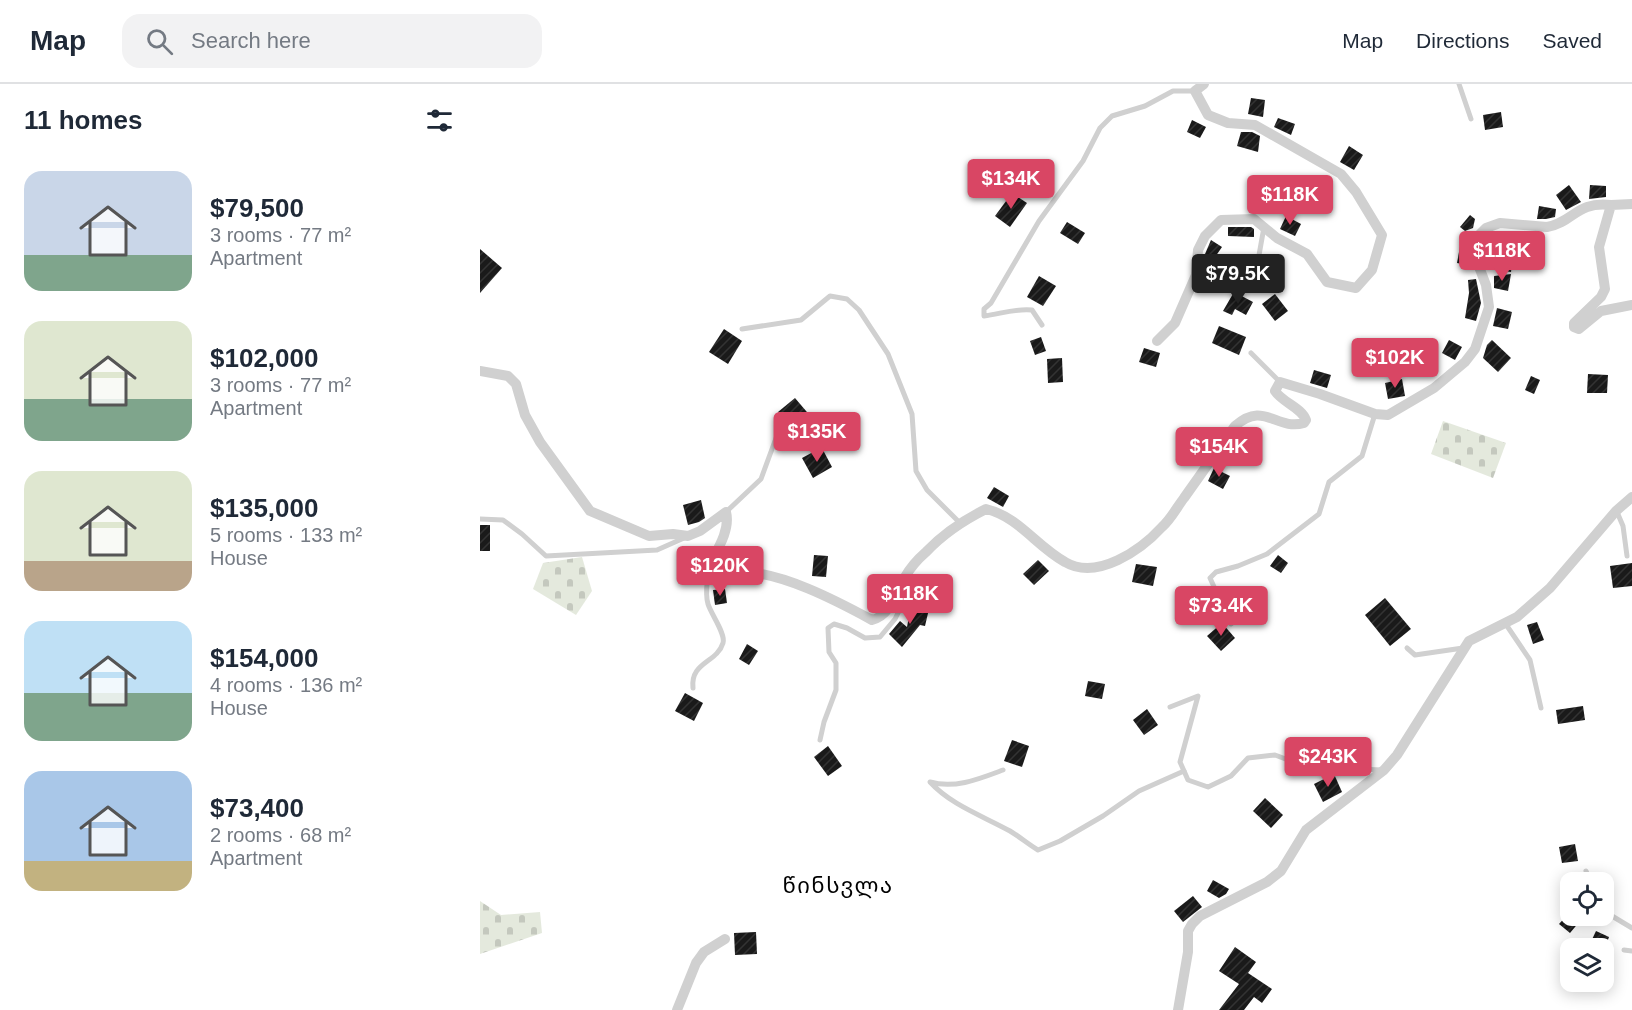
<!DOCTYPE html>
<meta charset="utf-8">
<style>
:root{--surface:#fff;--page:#f2f2f3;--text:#1f2937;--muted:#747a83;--line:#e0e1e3;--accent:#d94664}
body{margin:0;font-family:Helvetica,"Noto Sans Georgian",sans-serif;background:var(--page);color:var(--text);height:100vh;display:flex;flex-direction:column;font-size:22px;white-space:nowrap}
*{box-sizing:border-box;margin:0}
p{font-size:20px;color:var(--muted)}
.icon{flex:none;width:33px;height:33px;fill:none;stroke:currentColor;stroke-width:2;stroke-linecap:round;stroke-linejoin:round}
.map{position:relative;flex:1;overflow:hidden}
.panel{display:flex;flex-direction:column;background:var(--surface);width:480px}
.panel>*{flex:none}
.buttons{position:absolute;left:1080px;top:788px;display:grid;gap:12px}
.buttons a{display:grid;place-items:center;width:54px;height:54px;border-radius:12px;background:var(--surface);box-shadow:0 3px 15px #0003;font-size:30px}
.price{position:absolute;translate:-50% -51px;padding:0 14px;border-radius:6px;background:var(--accent);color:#fff;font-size:20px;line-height:39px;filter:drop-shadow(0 2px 3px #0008)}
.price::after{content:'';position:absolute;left:50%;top:36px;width:18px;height:14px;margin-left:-9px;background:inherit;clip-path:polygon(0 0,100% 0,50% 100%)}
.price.active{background:#222;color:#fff}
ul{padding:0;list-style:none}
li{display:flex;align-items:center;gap:18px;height:150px;padding:0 24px}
li span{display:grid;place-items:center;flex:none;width:168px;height:120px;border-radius:18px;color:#555}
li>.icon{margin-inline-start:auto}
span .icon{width:72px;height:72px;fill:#fffc;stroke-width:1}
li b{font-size:26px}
h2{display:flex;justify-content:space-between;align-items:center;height:72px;padding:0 24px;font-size:26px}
header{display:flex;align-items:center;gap:36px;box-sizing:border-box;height:84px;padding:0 30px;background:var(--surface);border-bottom:2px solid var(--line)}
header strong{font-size:28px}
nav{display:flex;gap:33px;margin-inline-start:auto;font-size:21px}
.search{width:420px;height:54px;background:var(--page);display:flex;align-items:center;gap:15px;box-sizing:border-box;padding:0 21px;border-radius:18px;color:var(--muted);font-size:22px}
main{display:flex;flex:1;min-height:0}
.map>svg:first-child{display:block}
</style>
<header>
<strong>Map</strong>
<div class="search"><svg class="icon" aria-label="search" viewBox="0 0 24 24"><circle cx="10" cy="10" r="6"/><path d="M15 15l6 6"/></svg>Search here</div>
<nav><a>Map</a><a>Directions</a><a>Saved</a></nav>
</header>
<main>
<section class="panel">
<h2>11 homes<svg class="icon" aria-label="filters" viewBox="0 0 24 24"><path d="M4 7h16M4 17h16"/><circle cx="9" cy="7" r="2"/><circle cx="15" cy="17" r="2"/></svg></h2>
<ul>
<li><span style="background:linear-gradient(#c9d6e8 70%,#7fa58c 0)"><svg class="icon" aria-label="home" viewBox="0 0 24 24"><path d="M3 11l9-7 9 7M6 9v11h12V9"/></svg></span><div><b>$79,500</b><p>3 rooms · 77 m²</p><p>Apartment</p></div></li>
<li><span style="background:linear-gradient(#dfe7d0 65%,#7fa58c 0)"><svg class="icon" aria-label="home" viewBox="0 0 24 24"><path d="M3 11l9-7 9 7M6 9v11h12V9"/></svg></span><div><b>$102,000</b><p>3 rooms · 77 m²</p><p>Apartment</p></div></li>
<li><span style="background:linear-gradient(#dfe7d0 75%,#b9a48a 0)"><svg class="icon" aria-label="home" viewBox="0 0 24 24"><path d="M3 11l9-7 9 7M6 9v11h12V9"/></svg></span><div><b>$135,000</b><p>5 rooms · 133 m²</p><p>House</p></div></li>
<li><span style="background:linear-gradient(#bfe0f5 60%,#7fa58c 0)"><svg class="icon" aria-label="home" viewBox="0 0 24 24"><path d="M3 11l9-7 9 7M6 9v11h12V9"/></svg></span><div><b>$154,000</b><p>4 rooms · 136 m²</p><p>House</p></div></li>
<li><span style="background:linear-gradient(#a9c7e8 75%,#c2b280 0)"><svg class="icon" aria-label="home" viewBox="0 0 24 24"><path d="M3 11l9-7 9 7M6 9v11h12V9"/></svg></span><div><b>$73,400</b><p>2 rooms · 68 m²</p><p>Apartment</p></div></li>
</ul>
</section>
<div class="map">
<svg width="1152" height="926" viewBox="0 0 1152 926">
<defs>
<pattern id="cemetery-stones" width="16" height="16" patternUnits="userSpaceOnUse" patternTransform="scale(1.5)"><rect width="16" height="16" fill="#e4e9dd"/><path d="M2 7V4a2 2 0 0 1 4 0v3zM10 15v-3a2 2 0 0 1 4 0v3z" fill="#c4c8be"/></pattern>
<pattern id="building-hatch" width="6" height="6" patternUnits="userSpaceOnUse" patternTransform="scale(1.5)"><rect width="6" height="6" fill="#1a1a1a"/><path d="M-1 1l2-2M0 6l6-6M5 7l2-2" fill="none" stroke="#333"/></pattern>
</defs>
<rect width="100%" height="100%" fill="#fff"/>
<g fill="url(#cemetery-stones)">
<path d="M963,337L1026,359L1013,394L951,370Z"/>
<path d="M102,473L112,507L96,531L53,505L63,479Z"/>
<path d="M0,817L21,831L60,828L62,849L0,870Z"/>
</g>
<g fill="url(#building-hatch)">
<path d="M771,14L785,16L783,33L768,30Z"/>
<path d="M1021,28L1023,43L1005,46L1003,31Z"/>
<path d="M798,34L815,40L811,51L794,43Z"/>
<path d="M712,36L726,43L720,54L707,48Z"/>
<path d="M761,48H772L780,52L778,68L757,62Z"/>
<path d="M869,62L883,71L874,86L860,78Z"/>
<path d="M1089,101L1101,118L1086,126L1076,111Z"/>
<path d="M1110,101L1126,102V113L1109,115Z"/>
<path d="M532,109L547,119L530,143L515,132Z"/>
<path d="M1059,122L1076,125L1075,133L1066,135H1057Z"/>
<path d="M990,131L995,135L993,144L985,147L980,143Z"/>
<path d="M806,132L821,140L815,152L800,145Z"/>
<path d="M587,138L605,149L598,160L580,149Z"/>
<path d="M748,143H771L774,145V153L748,152Z"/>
<path d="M1007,155L1044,159L1042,181L1032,180L1031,188L1016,186L1017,178L1004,176Z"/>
<path d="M731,156L742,163L733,176L725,170Z"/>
<path d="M981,157L987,158L986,166L988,175L987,181L977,179Z"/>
<path d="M0,165L22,184L0,209Z"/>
<path d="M1031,190L1028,207L1014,204V192Z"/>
<path d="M559,192L576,202L563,222L547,213Z"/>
<path d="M996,195L1001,219L996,237L985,234L989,209L988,196Z"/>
<path d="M754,208L773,218L766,231L755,225L752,231L743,227Z"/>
<path d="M795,210L808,227L795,237L782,220Z"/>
<path d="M1017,224L1032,228L1028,245L1013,242Z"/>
<path d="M739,242L766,253L759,271L732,259Z"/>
<path d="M244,245L262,257L248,280L229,268Z"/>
<path d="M561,253L566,267L555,271L550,257Z"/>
<path d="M969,256L982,263L975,276L962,269Z"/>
<path d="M1012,256L1031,274L1018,288L1003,274L1007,261Z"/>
<path d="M664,264L680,269L676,283L659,278Z"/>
<path d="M582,274L583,298L568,299L567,275Z"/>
<path d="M834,286L851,291L847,304L830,299Z"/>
<path d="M1108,290L1128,291L1127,309H1107Z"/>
<path d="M1051,292L1060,296L1054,310L1045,306Z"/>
<path d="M922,295L925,312L908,315L905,299Z"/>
<path d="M315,314L332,334L315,349L298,328Z"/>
<path d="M343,366L352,383L333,394L322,374L335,367L336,370Z"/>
<path d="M734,384L750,392L743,405L728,397Z"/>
<path d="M514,403L529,412L523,423L507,414Z"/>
<path d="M221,416L225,434L219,438L208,441L203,421Z"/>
<rect x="0" y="441" width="10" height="26"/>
<path d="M334,471L348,472L346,493L332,492Z"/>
<path d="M798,471L808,479L801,489L790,482Z"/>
<path d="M558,476L569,487L554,501L543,490Z"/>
<path d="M1152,479V502L1133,504L1130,482Z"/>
<path d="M656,480L677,483L673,502L652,498Z"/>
<path d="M245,505L247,519L235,521L233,506Z"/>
<path d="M905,514L931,545L910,562L885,531Z"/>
<path d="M431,522L449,525L445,542L440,541L422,563L409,550L420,537L427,543Z"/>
<path d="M1057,538L1064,556L1053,560L1047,541Z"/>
<path d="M742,539L755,554L741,567L727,552Z"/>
<path d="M267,560L278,567L269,581L259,575Z"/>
<path d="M608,597L625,600L622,615L605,612Z"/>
<path d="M205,609L223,619L214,637L195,627Z"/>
<path d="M1103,622L1105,636L1078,640L1076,626Z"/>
<path d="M667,625L678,641L664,651L653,636Z"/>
<path d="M532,656L549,662L542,683L524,677Z"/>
<path d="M348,662L362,682L348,692L334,673Z"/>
<path d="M854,690L862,708L843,718L834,700Z"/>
<path d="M785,714L803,731L791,744L773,727Z"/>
<path d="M1095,760L1098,777L1082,779L1079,763Z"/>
<path d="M733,796L749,805L746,810L739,814L727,807Z"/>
<path d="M713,812L722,823L703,838L694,827Z"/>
<path d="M1090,828V831L1100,837L1090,849L1079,840Z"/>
<path d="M1116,847L1129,853L1125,864H1108Z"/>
<path d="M276,848L277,870L255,871L254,849Z"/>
<path d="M755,863L776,878L768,889L792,905L782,919L774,913L764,926H739L759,900L739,887Z"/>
</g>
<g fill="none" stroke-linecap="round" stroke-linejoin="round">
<g stroke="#d0d0d0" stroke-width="5">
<path d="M979,0L991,35"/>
<path d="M784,143L776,188L787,200"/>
<path d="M562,241L552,226C536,224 520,230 504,232V225L511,219L559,137L603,77L620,44L632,32L665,22L693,7H715"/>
<path d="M262,245L321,236L350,212L367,215L379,226L408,270L432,330L436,387L447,406L480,439"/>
<path d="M771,269L800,298"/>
<path d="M246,428L281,395L299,346"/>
<path d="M1137,428L1143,442L1147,472"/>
<path d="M0,435L23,436L42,450L66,472L177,466L204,454"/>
<path d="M1025,539L1050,576L1061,624"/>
<path d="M751,540L730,494L736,488L758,482L787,470L839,430L849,398L882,372L895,330"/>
<path d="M927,564L935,571L983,564"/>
<path d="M213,604C210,578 237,579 243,559C246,550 231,530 228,520C225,510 227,501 228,491"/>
<path d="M690,623L718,612L700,678L708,696L728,703L751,692L768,674L795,671L827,683L902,686"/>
<path d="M340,656L344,638L356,606V579L349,568L348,544L354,540L367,544L385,554L400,553L415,535L425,515L420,505"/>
<path d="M523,686C499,695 475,705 450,698C471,721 503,732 530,747C540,753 548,760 558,766L580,757L623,732L659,707L704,687"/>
<path d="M1106,787L1111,798"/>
<path d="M1124,822L1132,832L1152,844"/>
<path d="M1144,866L1152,867"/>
</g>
<g stroke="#d0d0d0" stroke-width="10">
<path d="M1152,120L1131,121L1119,163L1125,205L1121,213L1094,239V243L1099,245L1121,227L1152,221"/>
<path d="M677,257L695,239L716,191L718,166L725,152L741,136L774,135L797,154L827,170L847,198L876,204L892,186L902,151L876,108L861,90L775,41L748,39L728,31L715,7L724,0"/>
<path d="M0,287L28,292L36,300L45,331L60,358L110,427L169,452L193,450L208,452L220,447L246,428C251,447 235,469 227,486L228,491L232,494C242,493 250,488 260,488C300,487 357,517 392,536C411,531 416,509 425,493C430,484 438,475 446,468C463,450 484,436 506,425C539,433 556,462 585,478C617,497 661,466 682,443C691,435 697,423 704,414C721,390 738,366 755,342C784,316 796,347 824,339L826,336C821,323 803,319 795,307L800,298L840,310L895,330L908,331L954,304L985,278L995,265L1009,223L1006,201L993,167L996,154L1006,144L1020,139L1067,143C1094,138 1096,117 1131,121"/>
<path d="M197,926L216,879L224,868L245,855"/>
<path d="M698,926L708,868V847L712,840L720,832L787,798L801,787L826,746L904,686L917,671L989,557L1037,533L1070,504L1136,427L1152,413"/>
</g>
</g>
<g text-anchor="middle" stroke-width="6" stroke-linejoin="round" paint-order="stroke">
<g font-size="22" letter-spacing="1.5" fill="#000" stroke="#fff">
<text x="358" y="809">წინსვლა</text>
</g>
</g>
</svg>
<div class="buttons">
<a><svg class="icon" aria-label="locate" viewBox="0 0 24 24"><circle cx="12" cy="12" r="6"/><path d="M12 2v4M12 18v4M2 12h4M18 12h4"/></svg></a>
<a><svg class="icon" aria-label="layers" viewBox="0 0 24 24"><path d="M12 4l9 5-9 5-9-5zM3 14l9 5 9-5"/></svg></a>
</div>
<b class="price" style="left:531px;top:126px">$134K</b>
<b class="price" style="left:810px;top:142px">$118K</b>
<b class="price" style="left:1022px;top:198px">$118K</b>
<b class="price active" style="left:758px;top:221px">$79.5K</b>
<b class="price" style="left:915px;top:305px">$102K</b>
<b class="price" style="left:337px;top:379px">$135K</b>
<b class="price" style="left:739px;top:394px">$154K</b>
<b class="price" style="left:240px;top:513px">$120K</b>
<b class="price" style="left:430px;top:541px">$118K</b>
<b class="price" style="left:741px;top:553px">$73.4K</b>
<b class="price" style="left:848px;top:704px">$243K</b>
</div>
</main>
